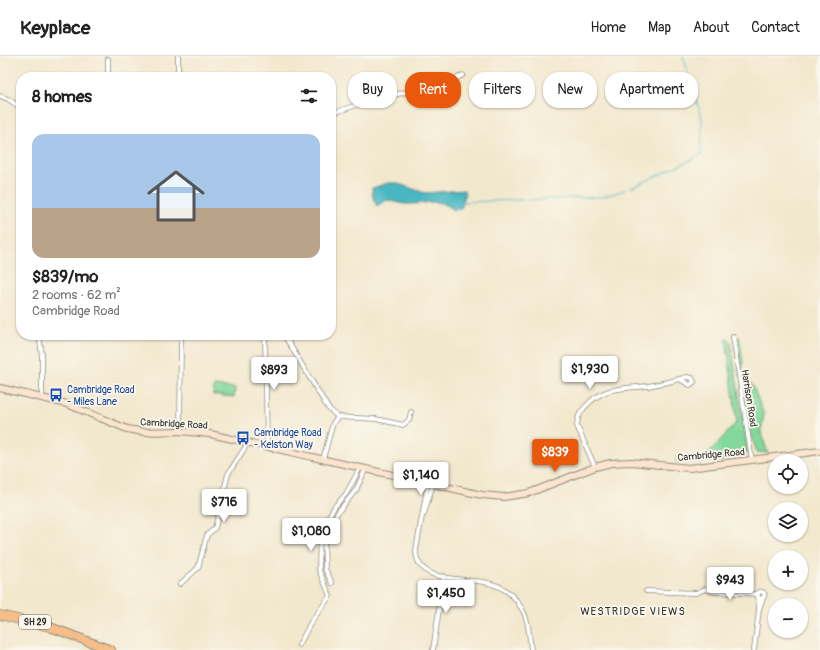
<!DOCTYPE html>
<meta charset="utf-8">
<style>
:root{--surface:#fff;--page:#f2f2f2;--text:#222;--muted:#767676;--line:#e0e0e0;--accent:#ea580c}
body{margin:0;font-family:Pangolin,sans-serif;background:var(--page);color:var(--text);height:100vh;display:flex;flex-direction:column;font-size:15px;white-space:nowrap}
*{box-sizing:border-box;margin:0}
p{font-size:13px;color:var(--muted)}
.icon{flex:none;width:22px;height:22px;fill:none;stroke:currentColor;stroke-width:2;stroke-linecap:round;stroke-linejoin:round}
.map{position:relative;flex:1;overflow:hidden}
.sheet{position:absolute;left:16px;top:16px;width:320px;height:268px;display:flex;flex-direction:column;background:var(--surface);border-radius:16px;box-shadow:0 1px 3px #0004}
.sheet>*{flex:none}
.top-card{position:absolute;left:348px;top:16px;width:380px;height:36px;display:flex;gap:8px}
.tools{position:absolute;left:768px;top:398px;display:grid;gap:8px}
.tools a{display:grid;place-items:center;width:40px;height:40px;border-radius:50%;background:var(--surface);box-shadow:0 1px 3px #0004;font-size:20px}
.price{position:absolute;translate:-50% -34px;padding:0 9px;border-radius:4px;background:#fff;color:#222;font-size:13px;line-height:26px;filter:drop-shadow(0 1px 2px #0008)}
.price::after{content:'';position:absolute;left:50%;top:24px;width:12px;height:9px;margin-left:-6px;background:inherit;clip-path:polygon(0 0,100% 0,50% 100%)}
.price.selected{background:var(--accent);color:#fff}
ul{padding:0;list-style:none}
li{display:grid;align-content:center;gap:8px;height:212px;padding:0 16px}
li span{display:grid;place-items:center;height:124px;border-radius:12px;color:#555}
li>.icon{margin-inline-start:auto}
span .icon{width:72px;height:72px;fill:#fffc;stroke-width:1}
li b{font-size:17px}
h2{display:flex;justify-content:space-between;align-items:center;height:48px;padding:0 16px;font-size:17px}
.chip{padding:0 14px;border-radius:16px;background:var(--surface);box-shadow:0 1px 3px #0004;font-size:14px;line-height:36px}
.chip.selected{background:var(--accent);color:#fff}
header{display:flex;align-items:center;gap:24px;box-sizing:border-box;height:56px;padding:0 20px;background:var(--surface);border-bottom:1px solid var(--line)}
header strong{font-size:19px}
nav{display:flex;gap:22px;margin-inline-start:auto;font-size:14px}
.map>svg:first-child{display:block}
</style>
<header>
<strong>Keyplace</strong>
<nav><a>Home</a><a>Map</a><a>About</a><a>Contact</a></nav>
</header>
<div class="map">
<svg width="820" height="594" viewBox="0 0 820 594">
<rect width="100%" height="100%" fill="#fbf7ec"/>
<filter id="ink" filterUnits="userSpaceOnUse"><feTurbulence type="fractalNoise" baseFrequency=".025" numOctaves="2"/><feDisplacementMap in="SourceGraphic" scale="8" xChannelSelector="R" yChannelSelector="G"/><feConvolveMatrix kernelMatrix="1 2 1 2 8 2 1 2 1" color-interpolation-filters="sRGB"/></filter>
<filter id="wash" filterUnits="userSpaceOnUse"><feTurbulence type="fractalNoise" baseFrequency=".012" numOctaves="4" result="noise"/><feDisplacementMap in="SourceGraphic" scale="16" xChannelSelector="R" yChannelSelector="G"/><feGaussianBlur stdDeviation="0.9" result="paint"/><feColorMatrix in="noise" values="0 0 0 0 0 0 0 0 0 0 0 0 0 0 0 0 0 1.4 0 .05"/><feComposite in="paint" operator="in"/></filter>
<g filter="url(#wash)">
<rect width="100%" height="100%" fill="#f2e8ce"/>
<g fill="#82d89c" stroke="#568264">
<path d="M739,280L743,307L741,321L736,290Z"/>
<path d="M728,282L731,288L748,396C734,407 696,406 677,406L676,402L702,404L737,366L726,283Z"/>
<path d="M748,323L753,330L764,359L761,377L768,397L757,396L749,373L742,329Z"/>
<path d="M214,330L235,332L234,341L213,339Z"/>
</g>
<path fill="#48b7c1" stroke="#3a7176" d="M388,127H396L425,137L464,134L465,139L461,153L454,154C436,140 426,149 406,148C399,148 393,145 387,144L377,150L373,142L372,132Z"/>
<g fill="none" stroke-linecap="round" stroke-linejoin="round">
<g stroke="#48b7c1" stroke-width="1">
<path d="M631,132L701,99L702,63L683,0"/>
<path d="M462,146L602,141L625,134"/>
</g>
</g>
</g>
<g filter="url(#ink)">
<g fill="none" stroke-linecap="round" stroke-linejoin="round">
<g stroke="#8e8a7c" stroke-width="5.5">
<g id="street">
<path d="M178,0V21"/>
<path d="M108,3V21"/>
<path d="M0,40L8,43L21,52"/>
<path d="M331,58L359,48L453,24L463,19"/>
<path d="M39,279L42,299V342"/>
<path d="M265,279L267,391"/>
<path d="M284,279L328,352L338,361"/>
<path d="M733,281L752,405"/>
<path d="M180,375L181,279"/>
<path d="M323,403L333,367L338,361L376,363L403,369L409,364L411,356"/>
<path d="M595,411L577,370C577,362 579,357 585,351C604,330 621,333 648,330C661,328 674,325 687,321L692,322L694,326L690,329L681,324"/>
<path d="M428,427L416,494C416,530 467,520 492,528C503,531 514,539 520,550C529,562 529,579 531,594"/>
<path d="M424,458L433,428"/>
<path d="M332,527L325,513L324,480L338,456L356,434L366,412"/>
<path d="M180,528L198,512L207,479L215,472L228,418L248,387"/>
<path d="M646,535L696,537L705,533L715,536L758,538"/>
<circle cx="761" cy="539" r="3.5"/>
<path d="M758,541L759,553"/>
<path d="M299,589L311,566L330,540L319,514L320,475L335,450L346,438L360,412"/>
<path d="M433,594L444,520"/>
<path d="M754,594L759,553L763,542"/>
</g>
</g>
<g stroke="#8e8a7c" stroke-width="8">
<path id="secondary" d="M0,332L67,348L127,373L144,376L180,375L210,378L428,427L482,439L504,441L529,437L595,411L611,407L631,406L689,412L820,395"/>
</g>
<g stroke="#8e8a7c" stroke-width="10">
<path id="highway" d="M0,559L50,571L111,594"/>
</g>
<use href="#street" stroke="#fff" stroke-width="4"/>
<use href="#secondary" stroke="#fce5cf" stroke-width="6"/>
<use href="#highway" stroke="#f7be87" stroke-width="8"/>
</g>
</g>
<defs>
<g id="bus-bare" transform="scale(1.08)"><path d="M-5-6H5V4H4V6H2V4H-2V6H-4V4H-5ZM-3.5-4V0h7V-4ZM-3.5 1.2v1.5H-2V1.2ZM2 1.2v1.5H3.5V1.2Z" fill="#1a4fb4" stroke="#fbf7ec" stroke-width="2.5" paint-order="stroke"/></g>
</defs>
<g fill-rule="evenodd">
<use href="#bus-bare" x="56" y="339"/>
<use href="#bus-bare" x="243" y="382"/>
</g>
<g text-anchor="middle" stroke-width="3.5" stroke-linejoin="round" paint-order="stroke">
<rect fill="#fbf7ec" stroke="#696865" stroke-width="1" x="19" y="559" width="32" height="14" rx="3"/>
<g font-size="9" font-weight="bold" fill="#2b2b2b">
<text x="35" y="569">SH 29</text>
</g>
<g font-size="10" fill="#164399" stroke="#fbf7ec" text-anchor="start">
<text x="67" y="337">Cambridge Road<tspan x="67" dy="12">- Miles Lane</tspan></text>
<text x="254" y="380">Cambridge Road<tspan x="254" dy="12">- Kelston Way</tspan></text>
</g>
<g font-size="10" fill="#2b2b2b" stroke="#fbf7ec">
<text transform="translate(750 342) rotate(81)" y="4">Harrison Road</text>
<text transform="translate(174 367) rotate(3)" y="4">Cambridge Road</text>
<text transform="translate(711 398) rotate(-5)" y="4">Cambridge Road</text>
</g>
<g font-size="11" letter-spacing="1" fill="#2b2b2b" stroke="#fbf7ec">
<text x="633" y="559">WESTRIDGE VIEWS</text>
</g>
</g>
</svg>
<div class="tools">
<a><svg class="icon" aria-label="locate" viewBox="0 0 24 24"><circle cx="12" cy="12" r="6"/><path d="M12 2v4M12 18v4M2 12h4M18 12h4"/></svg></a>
<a><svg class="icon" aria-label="layers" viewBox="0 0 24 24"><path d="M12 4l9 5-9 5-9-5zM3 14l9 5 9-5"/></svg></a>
<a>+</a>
<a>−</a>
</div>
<b class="price" style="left:590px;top:334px">$1,930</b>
<b class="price" style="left:274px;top:335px">$893</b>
<b class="price selected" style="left:555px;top:417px">$839</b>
<b class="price" style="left:421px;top:440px">$1,140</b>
<b class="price" style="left:224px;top:467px">$716</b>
<b class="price" style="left:311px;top:496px">$1,080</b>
<b class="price" style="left:730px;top:545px">$943</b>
<b class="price" style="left:446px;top:558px">$1,450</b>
<div class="top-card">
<a class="chip">Buy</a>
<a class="chip selected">Rent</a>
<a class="chip">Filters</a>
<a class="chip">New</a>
<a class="chip">Apartment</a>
</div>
<section class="sheet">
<h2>8 homes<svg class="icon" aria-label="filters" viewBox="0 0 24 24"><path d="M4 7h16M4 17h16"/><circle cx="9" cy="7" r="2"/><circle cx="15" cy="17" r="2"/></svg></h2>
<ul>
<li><span style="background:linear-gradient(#a9c7e8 60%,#b9a48a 0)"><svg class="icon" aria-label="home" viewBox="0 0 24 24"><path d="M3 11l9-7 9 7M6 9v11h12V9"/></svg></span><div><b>$839/mo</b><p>2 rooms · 62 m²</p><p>Cambridge Road</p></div></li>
</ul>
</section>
</div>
